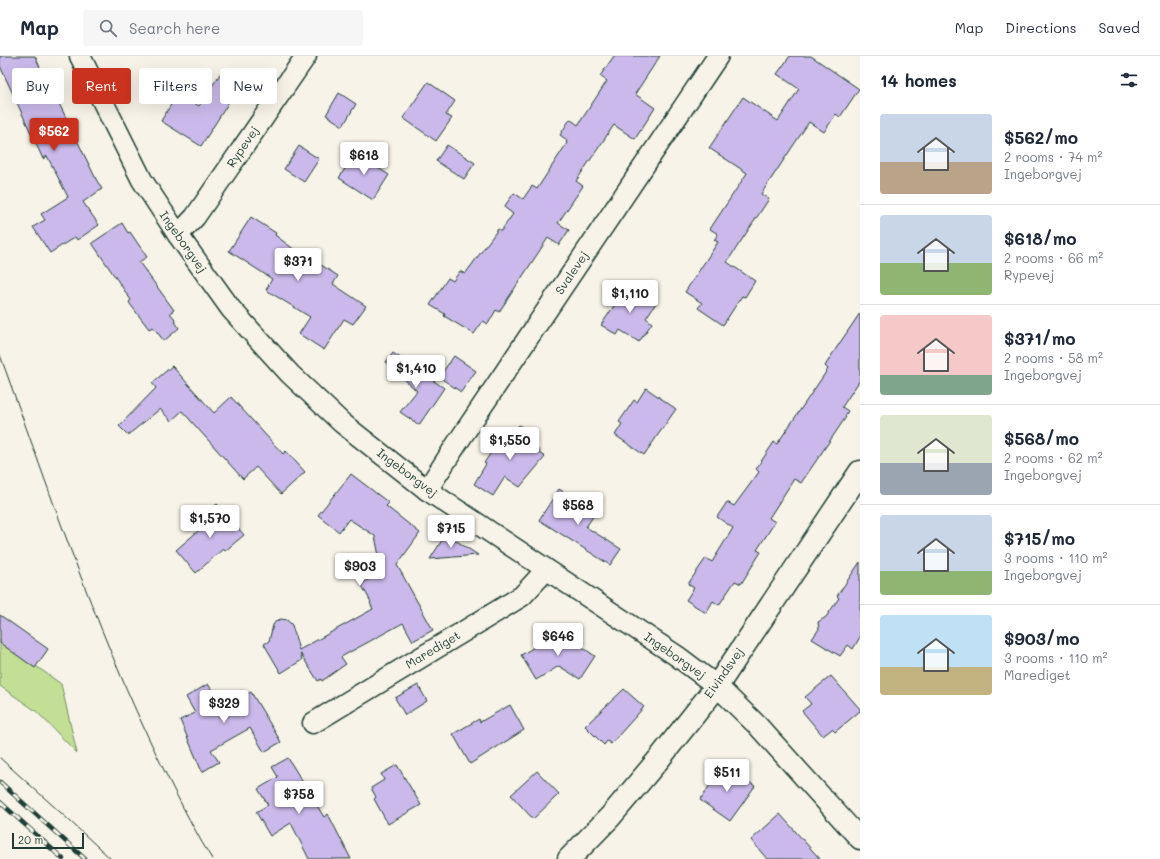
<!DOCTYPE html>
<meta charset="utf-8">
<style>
:root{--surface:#fff;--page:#f6f6f7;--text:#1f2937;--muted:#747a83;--line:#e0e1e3;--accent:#c8321e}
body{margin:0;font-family:Mali,sans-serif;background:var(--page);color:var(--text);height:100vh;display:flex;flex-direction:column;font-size:15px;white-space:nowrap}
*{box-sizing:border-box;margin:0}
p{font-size:13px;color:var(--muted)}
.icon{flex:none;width:22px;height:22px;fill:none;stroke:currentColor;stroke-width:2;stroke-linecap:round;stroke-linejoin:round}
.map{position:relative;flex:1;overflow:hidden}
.side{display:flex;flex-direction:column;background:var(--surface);width:300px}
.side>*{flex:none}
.guide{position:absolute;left:12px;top:12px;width:380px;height:36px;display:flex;gap:8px}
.scale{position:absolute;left:12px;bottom:10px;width:72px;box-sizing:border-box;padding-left:4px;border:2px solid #1f3d34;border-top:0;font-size:11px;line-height:14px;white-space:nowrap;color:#1f3d34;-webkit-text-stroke:3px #f7f3e8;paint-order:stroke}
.price{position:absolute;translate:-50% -34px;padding:0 9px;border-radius:4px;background:#fff;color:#222;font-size:13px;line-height:26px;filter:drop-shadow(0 1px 2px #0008)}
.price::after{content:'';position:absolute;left:50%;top:24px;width:12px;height:9px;margin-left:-6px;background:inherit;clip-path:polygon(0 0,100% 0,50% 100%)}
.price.on{background:var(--accent);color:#fff}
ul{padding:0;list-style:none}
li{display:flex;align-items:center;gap:12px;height:100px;padding:0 20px}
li+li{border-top:1px solid var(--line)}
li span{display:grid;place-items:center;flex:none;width:112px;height:80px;border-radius:4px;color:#555}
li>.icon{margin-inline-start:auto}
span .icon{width:48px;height:48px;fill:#fffc;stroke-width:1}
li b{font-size:17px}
h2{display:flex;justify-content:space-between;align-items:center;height:48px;padding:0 20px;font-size:17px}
.chip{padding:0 14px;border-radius:4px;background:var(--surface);box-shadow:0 4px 16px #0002;font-size:14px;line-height:36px}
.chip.on{background:var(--accent);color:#fff}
header{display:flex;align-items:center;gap:24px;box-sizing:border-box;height:56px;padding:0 20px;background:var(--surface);border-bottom:1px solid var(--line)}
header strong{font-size:19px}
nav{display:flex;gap:22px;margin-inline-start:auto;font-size:14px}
.search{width:280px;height:36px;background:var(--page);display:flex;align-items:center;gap:10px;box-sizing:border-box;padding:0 14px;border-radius:4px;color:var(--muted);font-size:15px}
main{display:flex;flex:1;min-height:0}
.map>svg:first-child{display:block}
</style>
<header>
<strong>Map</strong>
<div class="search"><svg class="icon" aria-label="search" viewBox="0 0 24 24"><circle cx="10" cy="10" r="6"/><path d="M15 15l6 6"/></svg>Search here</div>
<nav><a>Map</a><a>Directions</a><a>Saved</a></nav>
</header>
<main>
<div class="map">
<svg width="860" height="803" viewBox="0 0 860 803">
<rect width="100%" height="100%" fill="#f7f3e8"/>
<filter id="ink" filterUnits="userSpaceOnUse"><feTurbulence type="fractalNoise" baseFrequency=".025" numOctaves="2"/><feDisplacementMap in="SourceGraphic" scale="8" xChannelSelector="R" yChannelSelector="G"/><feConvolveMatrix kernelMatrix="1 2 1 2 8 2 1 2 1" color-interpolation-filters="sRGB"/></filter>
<g filter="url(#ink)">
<path fill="#c3de95" stroke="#718e64" d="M0,584L61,628L77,697L36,655L0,630Z"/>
<g fill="#cab9ea" stroke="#1f3d34">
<path d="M0,0H35L46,25H48L97,125L102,133L83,146L99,169L77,184L75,181L50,197L33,171L45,164L41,158L68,141L47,100L43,103L0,10Z"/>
<path d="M614,0H660L635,38L655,52L635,83L614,69L576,125L583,130L558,167L569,174L559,189L548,182L499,256L496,254L488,268L483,265L474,278L444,260L445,258L430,249L448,222L453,225L460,215L465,218L498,173L501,175L513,158L504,151L514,137L523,143L532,130L537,133L567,87L566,86L567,84L560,79L570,63L578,69L607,25L600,20Z"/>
<path d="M790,0H811L859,33L840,61L836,58L824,76L809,66L761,138L769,143L727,206L755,225L745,241L742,240L723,269L698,252L702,247L685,236L718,186L714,184L718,178L710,173L747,117L709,92L743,41L778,65L799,33L777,18Z"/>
<path d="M224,12L243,24L201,90L161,65L178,37L199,50Z"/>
<path d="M428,26L455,45L446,59L452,62L436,85L403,62Z"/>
<path d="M339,37L356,48L343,70L326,59Z"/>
<path d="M447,89L475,107L464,123L436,105Z"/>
<path d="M299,90L319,103L304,126L284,113Z"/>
<path d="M355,97L389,119L373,144L339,122Z"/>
<path d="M251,161L276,177L275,179L316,210L318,207L338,220L333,228L366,250L353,268L344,263L324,294L299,278L310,261L266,234L272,223L229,195Z"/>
<path d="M122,167L128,177L130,176L147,201L139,206L174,254L170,257L175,263L174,264L179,272L164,285L153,271L149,273L130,248L129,246L131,244L92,187Z"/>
<path d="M629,228L656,247L646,262L652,267L639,286L620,274L617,279L601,269Z"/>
<path d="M860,257V324L842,351L848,355L845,360L846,361L801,427L794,423L769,462L775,466L757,494L761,496L741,528L735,525L719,549L713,545L706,557L686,544L694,532L688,528L706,502L712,506L733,472L717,461L727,446L734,450L759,416L756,413L774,386L777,388L828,313L825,310L833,297Z"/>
<path d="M393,297L444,332L419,369L400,356L417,335L386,306Z"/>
<path d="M454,300L476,315L461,336L439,321Z"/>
<path d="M172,310L214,357L231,341L283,398L286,395L305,416L281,438L256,411L243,423L182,355L171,365L160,353L128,379L119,370L156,332L152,327Z"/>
<path d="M646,332L676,353L644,399L615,379L622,368L619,366L634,344L637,346Z"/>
<path d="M519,369L535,380L529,388L540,395L539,397L545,401L520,431L505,421L493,440L474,428L486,408L484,407L505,376L511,380Z"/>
<path d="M351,418L389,447L386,450L420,477L397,509L433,574L413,585L403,567L341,601L346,608L322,625L321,623L318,625L300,597L302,604L281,617L264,588L269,585L273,569L276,565L281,563L287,564L292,569L299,594L373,553L370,547L371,546L361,528L382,515L375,480L349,463L339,476L318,459Z"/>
<path d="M559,433L596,456L586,471L621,493L610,509L539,464Z"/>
<path d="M217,448L244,479L225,495L223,493L196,517L176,494L198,475L193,470Z"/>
<path d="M446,478L478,499L430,503Z"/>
<path d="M860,506V581L853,593L848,589L840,600L812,583L819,573L818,566L826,561L839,542L837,540Z"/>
<path d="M0,559L48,593L35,612L0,587Z"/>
<path d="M560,576L595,600L580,623L559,610L536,624L521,599Z"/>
<path d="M831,620L860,653V655L835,676L832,673L823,680L802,655L811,648L805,641Z"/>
<path d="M208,628L223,652L251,636L281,686L264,696L250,672L211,694L219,706L202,716L180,664L195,657L186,641Z"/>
<path d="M418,629L427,645L405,659L395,642Z"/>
<path d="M624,633L644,651L611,688L607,685L604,689L585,670Z"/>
<path d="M510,649L524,674L470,708L453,678L479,663L480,666Z"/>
<path d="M288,702L324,761L328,758L351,803H309L291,767L270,780L256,756L268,749L258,733L278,721L272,711Z"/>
<path d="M397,709L421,749L388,768L374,743L376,741L371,732L384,724L381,718Z"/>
<path d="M720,712L729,717L731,714L755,730L730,765L700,744L710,729H709Z"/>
<path d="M537,715L559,738L533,763L511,739Z"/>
<path d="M780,758L820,803H767L751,784Z"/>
</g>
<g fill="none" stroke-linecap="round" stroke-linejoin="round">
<g stroke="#1f3d34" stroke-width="23">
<g id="street">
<path d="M80,0L142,124L178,179L231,253L290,318L342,367L427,434L677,600L717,630L758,670L860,783"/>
<path d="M178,179L195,161L306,0"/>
<path d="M427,434L458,386L718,0"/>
<path d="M313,667L522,540L546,514"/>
</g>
</g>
<g stroke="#1f3d34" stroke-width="25">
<path id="secondary" d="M569,803L610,761L659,703L717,630L860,416"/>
</g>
<use href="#street" stroke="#f7f3e8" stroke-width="20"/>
<use href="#secondary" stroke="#f7f3e8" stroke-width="22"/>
<g stroke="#1f3d34" stroke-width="1">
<path d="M0,299C53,445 103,595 174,734C186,757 198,781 212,803"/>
<path d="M0,702L59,755L111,803"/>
</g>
<g stroke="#1f3d34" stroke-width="4.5">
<g id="rail">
<path d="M0,726L85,803"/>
<path d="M0,746L63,803"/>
</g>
</g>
<use href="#rail" stroke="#f7f3e8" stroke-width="3" stroke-dasharray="9" stroke-linecap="butt"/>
</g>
</g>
<g text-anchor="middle" stroke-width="3.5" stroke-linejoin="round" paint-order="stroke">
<g font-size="12" fill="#1f3d34" stroke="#f7f3e8">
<text transform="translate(243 91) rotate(-56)" y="4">Rypevej</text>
<text transform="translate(183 186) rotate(55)" y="4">Ingeborgvej</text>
<text transform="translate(572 217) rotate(-56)" y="4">Svalevej</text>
<text transform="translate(407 417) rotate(37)" y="4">Ingeborgvej</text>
<text transform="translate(433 594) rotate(-31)" y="4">Marediget</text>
<text transform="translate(675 600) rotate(35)" y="4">Ingeborgvej</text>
<text transform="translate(724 617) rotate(-55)" y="4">Eivindsvej</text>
</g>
</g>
</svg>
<div class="scale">20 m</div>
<b class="price on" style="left:54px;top:96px">$562</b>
<b class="price" style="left:364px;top:120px">$618</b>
<b class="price" style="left:298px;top:226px">$371</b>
<b class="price" style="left:630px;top:258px">$1,110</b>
<b class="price" style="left:416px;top:333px">$1,410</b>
<b class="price" style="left:510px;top:405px">$1,550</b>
<b class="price" style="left:578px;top:470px">$568</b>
<b class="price" style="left:210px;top:483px">$1,570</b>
<b class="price" style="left:451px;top:493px">$715</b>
<b class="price" style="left:360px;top:531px">$903</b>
<b class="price" style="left:558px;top:601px">$646</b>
<b class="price" style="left:224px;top:668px">$329</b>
<b class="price" style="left:727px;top:737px">$511</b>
<b class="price" style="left:299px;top:759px">$758</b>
<div class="guide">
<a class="chip">Buy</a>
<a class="chip on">Rent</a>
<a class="chip">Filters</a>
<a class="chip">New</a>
</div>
</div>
<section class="side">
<h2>14 homes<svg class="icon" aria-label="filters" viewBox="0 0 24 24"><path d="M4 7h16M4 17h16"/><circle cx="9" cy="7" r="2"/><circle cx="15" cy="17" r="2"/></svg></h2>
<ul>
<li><span style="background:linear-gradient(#c9d6e8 60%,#b9a48a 0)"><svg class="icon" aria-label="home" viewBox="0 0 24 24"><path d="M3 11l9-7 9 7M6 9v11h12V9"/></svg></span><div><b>$562/mo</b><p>2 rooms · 74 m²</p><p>Ingeborgvej</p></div></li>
<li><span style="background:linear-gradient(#c9d6e8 60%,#8fb573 0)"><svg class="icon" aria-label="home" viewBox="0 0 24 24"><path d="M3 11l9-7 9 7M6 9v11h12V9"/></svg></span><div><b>$618/mo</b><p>2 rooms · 66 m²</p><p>Rypevej</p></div></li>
<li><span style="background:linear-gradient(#f6c9c9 75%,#7fa58c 0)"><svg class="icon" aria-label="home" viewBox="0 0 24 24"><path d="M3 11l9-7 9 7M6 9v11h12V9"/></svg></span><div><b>$371/mo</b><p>2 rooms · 58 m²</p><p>Ingeborgvej</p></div></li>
<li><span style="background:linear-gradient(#dfe7d0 60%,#9aa5b1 0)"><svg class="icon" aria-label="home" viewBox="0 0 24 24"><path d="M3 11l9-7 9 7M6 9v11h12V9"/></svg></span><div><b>$568/mo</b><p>2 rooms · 62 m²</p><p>Ingeborgvej</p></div></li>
<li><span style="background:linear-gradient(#c9d6e8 70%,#8fb573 0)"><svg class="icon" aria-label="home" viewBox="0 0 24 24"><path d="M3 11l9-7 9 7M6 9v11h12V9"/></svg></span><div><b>$715/mo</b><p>3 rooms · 110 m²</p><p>Ingeborgvej</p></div></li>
<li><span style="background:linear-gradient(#bfe0f5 65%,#c2b280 0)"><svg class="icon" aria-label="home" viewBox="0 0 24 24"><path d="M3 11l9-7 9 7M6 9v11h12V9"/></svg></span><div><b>$903/mo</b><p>3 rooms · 110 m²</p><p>Marediget</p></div></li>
</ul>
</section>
</main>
